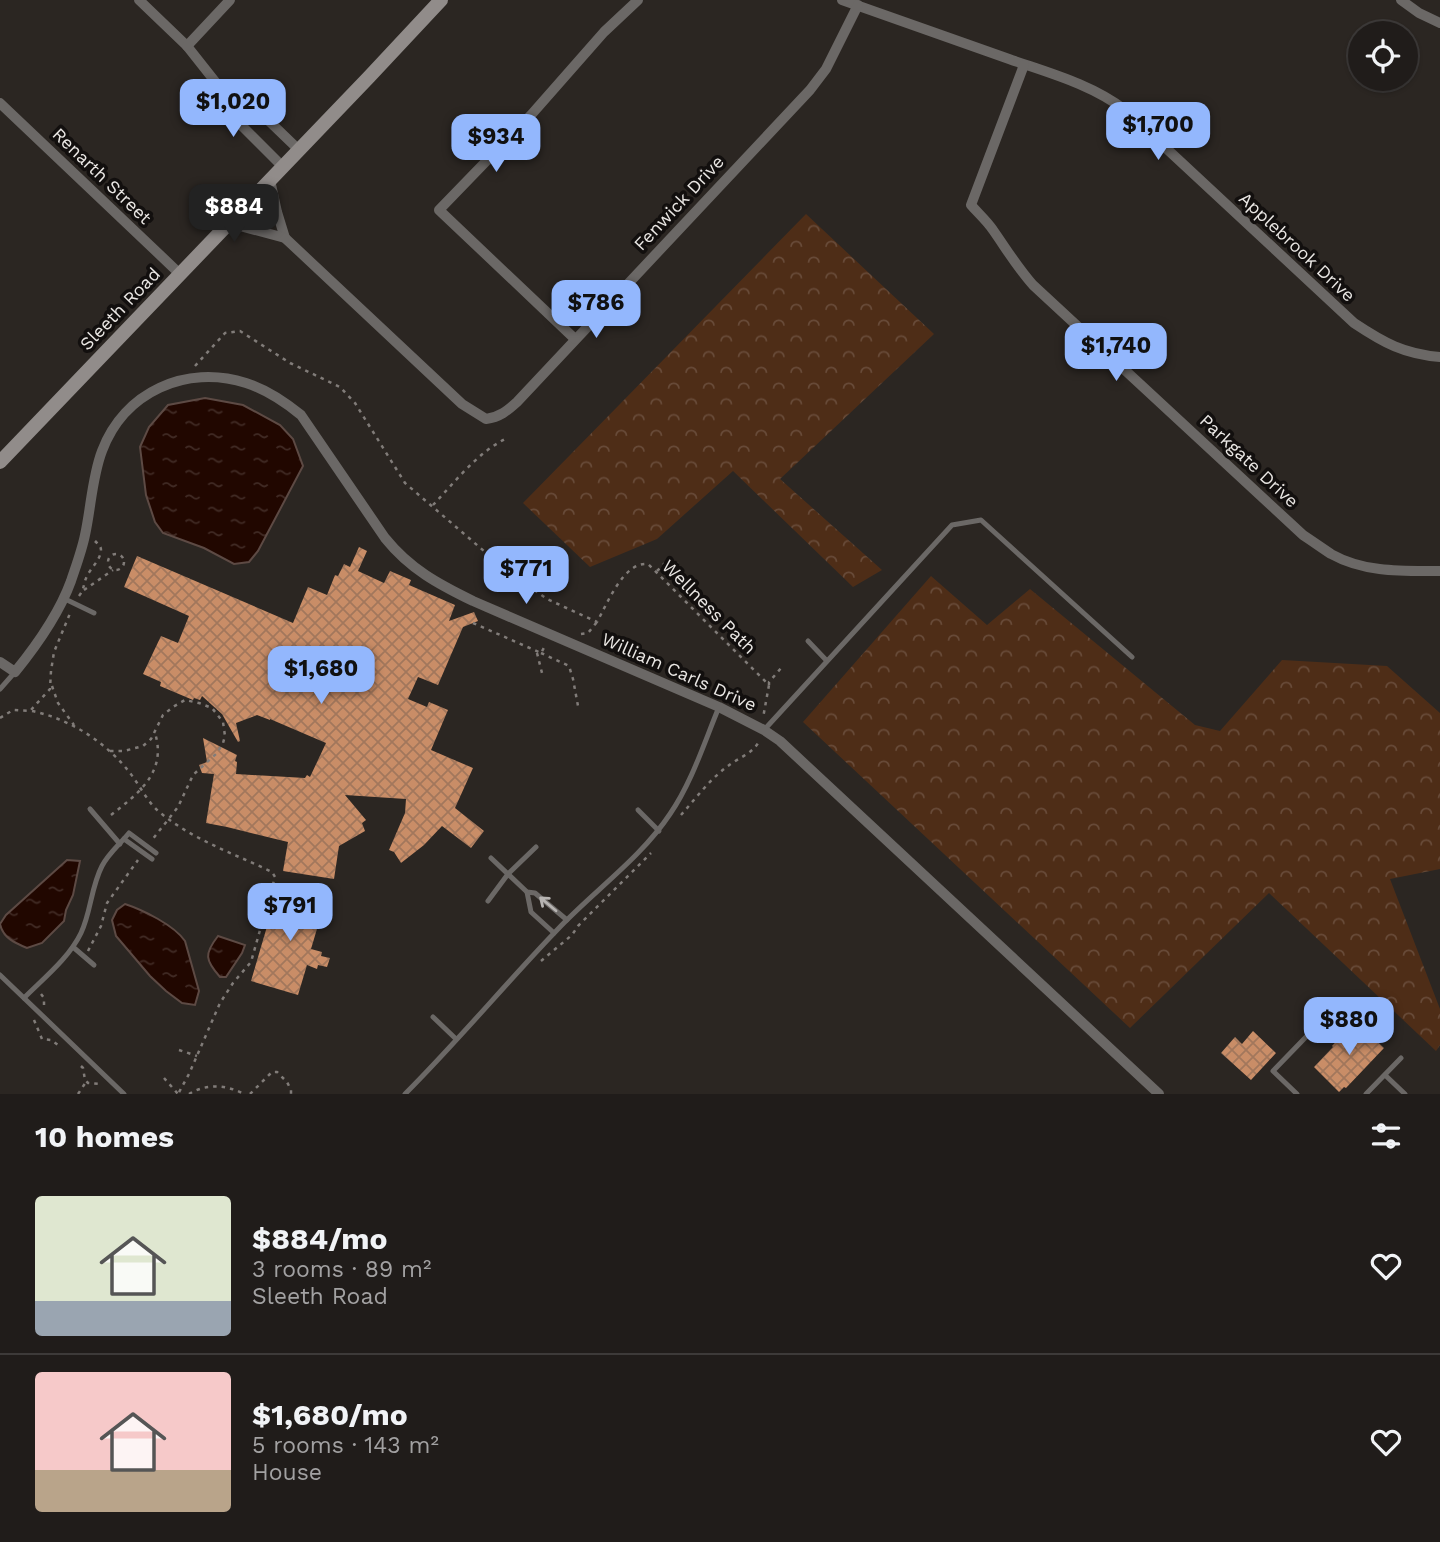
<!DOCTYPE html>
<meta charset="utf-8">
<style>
:root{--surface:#201c1a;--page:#282523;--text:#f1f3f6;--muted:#a2a1a2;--line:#3d3a39;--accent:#93b7fd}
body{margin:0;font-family:"Work Sans",sans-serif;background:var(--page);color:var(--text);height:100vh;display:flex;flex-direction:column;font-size:26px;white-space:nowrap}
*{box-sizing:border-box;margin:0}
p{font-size:23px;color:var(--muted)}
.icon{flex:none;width:38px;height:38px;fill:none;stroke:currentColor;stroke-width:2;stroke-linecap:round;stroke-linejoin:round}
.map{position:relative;height:1094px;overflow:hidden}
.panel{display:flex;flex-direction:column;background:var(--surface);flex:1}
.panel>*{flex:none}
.tools{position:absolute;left:1348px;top:21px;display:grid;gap:14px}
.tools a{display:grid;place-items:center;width:70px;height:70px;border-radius:50%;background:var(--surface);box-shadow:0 2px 5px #0004,0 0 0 2px var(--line);font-size:35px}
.price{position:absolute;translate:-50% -60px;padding:0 16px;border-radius:14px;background:var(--accent);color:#111;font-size:23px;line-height:46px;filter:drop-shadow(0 2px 4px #0008)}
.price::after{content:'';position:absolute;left:50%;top:42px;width:21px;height:16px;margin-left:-10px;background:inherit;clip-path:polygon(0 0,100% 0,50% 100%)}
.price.current{background:#222;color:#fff}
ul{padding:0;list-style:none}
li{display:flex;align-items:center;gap:21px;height:175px;padding:0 35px}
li+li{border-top:2px solid var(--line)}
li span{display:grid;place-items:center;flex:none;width:196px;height:140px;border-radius:7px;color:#555}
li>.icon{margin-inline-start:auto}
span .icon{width:84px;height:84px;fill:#fffc;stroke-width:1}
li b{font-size:30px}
h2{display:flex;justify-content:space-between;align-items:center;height:84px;padding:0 35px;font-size:30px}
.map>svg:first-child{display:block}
</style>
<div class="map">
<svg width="1440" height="1094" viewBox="0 0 1440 1094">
<defs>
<pattern id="forest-crowns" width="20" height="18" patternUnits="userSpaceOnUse" patternTransform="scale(1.75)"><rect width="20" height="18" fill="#4e2d17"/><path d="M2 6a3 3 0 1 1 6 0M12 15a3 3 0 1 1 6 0" fill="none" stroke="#684b39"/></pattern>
<pattern id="water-ripples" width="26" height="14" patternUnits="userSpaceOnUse" patternTransform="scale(1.75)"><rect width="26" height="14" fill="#210700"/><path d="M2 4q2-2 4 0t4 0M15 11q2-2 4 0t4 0" fill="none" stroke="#412b25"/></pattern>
<pattern id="building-cross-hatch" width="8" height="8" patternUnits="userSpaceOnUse" patternTransform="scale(1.75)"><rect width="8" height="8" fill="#c98d67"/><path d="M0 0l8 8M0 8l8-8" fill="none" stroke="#a2775c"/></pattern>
</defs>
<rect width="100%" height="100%" fill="#2b2622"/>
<g fill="url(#forest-crowns)">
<path d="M806,214L934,334L780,479L882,570L853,587L733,471L657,539L590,567L523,503Z"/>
<path d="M931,576L987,625L1030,589L1195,725L1220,731L1282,660L1387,666L1440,713V869L1390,879L1440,1009V1045L1436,1051L1269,893L1130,1028L803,722Z"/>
</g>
<g fill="url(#water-ripples)" stroke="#5d4a44" stroke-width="2">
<path d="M205,398L243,405L280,425L293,439L303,466L258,551L249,562L234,564L204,548L163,533L155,522L146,495L140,447L149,427L168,405Z"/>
<path d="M67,860L80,861L73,895L66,910L64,921L42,943L27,948C15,943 3,938 0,924L6,915Z"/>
<path d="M125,904C143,910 174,925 185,941L199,991L195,1005L182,1003L166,991L150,976L116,936L112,920L117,910Z"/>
<path d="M218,936L245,945L242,953L226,977H220C205,960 204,954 218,936Z"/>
</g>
<g fill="url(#building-cross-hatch)">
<path d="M359,547L367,551L358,571L384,583L390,571L411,580L409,585L455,605L449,621L474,612L478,621L463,627L438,685L418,677L408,699L427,707L429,702L448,710L431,750L473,768L455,808L484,831L471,848L442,826L424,845L401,863L394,852L389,850L405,813L406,799L345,795L366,820L362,823L365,831L339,846L334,879L283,871L288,842L227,827L206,823L214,774L202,773L199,765L207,762L203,738L237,755L235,761L237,762L236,774L305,778L307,775L310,777L326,743L270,719V720L257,715L236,723L240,741L238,742L222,714L202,696L200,700L194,698L193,700L160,686L161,682L143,674L161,636L178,643L189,616L124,587L137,556L293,623L308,587L327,595L335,575L338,576L344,564L350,567Z"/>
<path d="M278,889L325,902L311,949L322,952L321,956L330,958L327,967L318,965L317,969L307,965L298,995L251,981Z"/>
<path d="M1356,1021L1384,1048L1346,1088L1344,1087L1339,1092L1314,1067L1333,1047L1332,1046Z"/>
<path d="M1253,1031L1276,1053L1251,1080L1221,1053L1235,1037L1242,1044Z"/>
</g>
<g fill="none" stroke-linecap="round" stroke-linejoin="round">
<g stroke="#817c79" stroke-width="2.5" stroke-dasharray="3.5 5" stroke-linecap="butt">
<path d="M195,366L225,333L240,331L290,363L340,387L355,403L405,483L506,570L547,599L597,622C607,604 624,561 648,564L769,685L763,718"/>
<path d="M433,505C455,482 476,454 505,439"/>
<circle cx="116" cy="562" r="8"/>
<path d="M657,571L669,559L678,564"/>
<path d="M84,590L113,570"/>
<path d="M79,596C85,588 83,584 87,576C91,568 101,559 101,550C101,546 98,544 95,541"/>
<path d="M473,623L541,653L546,644"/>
<path d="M581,634L588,633L597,622"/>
<path d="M537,653L543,677"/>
<path d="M541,653L569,666L573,679L578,706"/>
<path d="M769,685V682L782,667"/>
<path d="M52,686L58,703L74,725"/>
<path d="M32,711C70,719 106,742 130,773C141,787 148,804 163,815C196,841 235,854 272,872L275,877L251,962L233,983L220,1003L189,1074L178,1094"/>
<path d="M0,718L13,710L30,711L50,689L51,671L54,652L71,611"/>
<path d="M110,751H124L143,746L151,739L163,715L173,707L185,700L199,703L212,708L223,722L225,736L223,743L217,753L193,775L178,807L152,840"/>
<path d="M111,815C139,793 167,772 155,733"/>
<path d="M681,815C696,798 710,779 728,766C738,758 754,753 759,741"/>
<path d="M88,951L101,926L107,903L138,860"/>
<path d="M541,961L572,935L578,926L651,853"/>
<path d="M41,994L44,998V1007"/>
<path d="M34,1020L42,1039L51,1040L58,1045"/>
<path d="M179,1050L197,1056"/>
<path d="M81,1066L83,1068L85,1080L88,1083L100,1084"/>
<path d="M164,1078L178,1094"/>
<path d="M78,1094L86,1082"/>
<path d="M189,1094C207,1083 227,1085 244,1094"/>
<path d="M250,1094L272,1072H277L287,1082L291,1090V1094"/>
</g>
<g stroke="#6b6866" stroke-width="5">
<path d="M63,598L94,613"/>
<path d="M808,641L827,661"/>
<path d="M0,689L15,672"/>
<path d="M764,730L952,525L981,520L1132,657"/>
<path d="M90,809L120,844"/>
<path d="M638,810L659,831"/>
<path d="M124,839L152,859"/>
<path d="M491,858L527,892L535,893L567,920"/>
<path d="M527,892L531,912L554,933"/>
<path d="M488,901L508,874L536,847"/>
<path d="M73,947L94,965"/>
<path d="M0,975L124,1094"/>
<path d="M24,998C44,978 69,958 81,933C91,912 91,887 102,866C108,854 120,844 129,833L156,853"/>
<path d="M433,1017L456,1039"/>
<path d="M1385,1075L1405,1094"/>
<path d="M405,1094C458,1041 506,983 558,929C595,890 640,859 670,814C692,782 704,743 719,707"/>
<path d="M1297,1094L1273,1071L1334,1008"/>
<path d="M1366,1094L1401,1058"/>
</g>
<g stroke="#6b6866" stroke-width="10">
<path d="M139,0L187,46L221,89L228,112L283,167"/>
<path d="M842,0C898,20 953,39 1009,59C1049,73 1091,84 1125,110L1354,323C1384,343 1404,354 1440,357"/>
<path d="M1401,0L1419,13L1440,23"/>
<path d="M187,46L230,0"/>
<path d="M1024,65L971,205C978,213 987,221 993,230C1007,250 1017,267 1033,285L1303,535C1312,541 1322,548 1331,554C1365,573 1403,571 1440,571"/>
<path d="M221,89L244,97L299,150"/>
<path d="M0,103L180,274"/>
<path d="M270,180L277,212L285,238"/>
<path d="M229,223L285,238L462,404L486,419C500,417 507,411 517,402L810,90L826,69L858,5"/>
<path d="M575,339L439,210L531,115L604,32L638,0"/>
<path d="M0,662L15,672C37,645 59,614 71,581C76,566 82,550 85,535C91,508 92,477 102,451C124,392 186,364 246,383C265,389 285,402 301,415L385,538C410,569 438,584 473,601L719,707L764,730L780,741L1159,1094"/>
</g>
<path stroke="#918c8a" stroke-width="14" d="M0,462L369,77L441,0"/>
</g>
<defs><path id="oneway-shaft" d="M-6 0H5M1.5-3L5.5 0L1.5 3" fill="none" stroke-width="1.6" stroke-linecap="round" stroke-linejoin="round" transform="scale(1.75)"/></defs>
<use stroke="#b7b4b2" href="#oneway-shaft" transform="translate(548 904) rotate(-140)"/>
<g text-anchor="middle" stroke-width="7" stroke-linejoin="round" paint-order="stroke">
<g font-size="18" fill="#eae7e4" stroke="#120f0e">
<text transform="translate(102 176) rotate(44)" y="6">Renarth Street</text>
<text transform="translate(679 203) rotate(-47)" y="6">Fenwick Drive</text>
<text transform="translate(1297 247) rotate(43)" y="6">Applebrook Drive</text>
<text transform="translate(120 309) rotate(-46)" y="6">Sleeth Road</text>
<text transform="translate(1249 461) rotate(43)" y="6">Parkgate Drive</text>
<text transform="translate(709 607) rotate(45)" y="6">Wellness Path</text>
<text transform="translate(679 672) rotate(24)" y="6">William Carls Drive</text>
</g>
</g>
</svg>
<div class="tools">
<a><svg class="icon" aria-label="locate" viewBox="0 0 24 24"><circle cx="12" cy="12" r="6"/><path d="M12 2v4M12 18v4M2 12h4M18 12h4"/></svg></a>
</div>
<b class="price" style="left:233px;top:139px">$1,020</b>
<b class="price" style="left:1158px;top:162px">$1,700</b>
<b class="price" style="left:496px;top:174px">$934</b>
<b class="price current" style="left:234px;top:244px">$884</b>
<b class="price" style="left:596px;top:340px">$786</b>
<b class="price" style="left:1116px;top:383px">$1,740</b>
<b class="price" style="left:526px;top:606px">$771</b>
<b class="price" style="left:321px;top:706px">$1,680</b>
<b class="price" style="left:290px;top:943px">$791</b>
<b class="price" style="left:1349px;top:1057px">$880</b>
</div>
<section class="panel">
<h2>10 homes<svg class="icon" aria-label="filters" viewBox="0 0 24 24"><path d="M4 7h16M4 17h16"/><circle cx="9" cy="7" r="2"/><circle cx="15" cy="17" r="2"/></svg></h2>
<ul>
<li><span style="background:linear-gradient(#dfe7d0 75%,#9aa5b1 0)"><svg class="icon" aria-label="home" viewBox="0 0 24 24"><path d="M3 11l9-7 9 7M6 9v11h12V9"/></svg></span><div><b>$884/mo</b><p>3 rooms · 89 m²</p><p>Sleeth Road</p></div><svg class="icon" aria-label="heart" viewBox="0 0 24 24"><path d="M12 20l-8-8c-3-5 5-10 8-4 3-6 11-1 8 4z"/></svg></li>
<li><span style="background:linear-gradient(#f6c9c9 70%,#b9a48a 0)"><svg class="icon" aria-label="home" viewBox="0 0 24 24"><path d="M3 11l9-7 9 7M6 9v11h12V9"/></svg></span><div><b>$1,680/mo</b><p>5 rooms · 143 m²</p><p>House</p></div><svg class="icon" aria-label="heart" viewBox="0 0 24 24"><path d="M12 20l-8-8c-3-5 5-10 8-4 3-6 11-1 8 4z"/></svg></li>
</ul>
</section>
